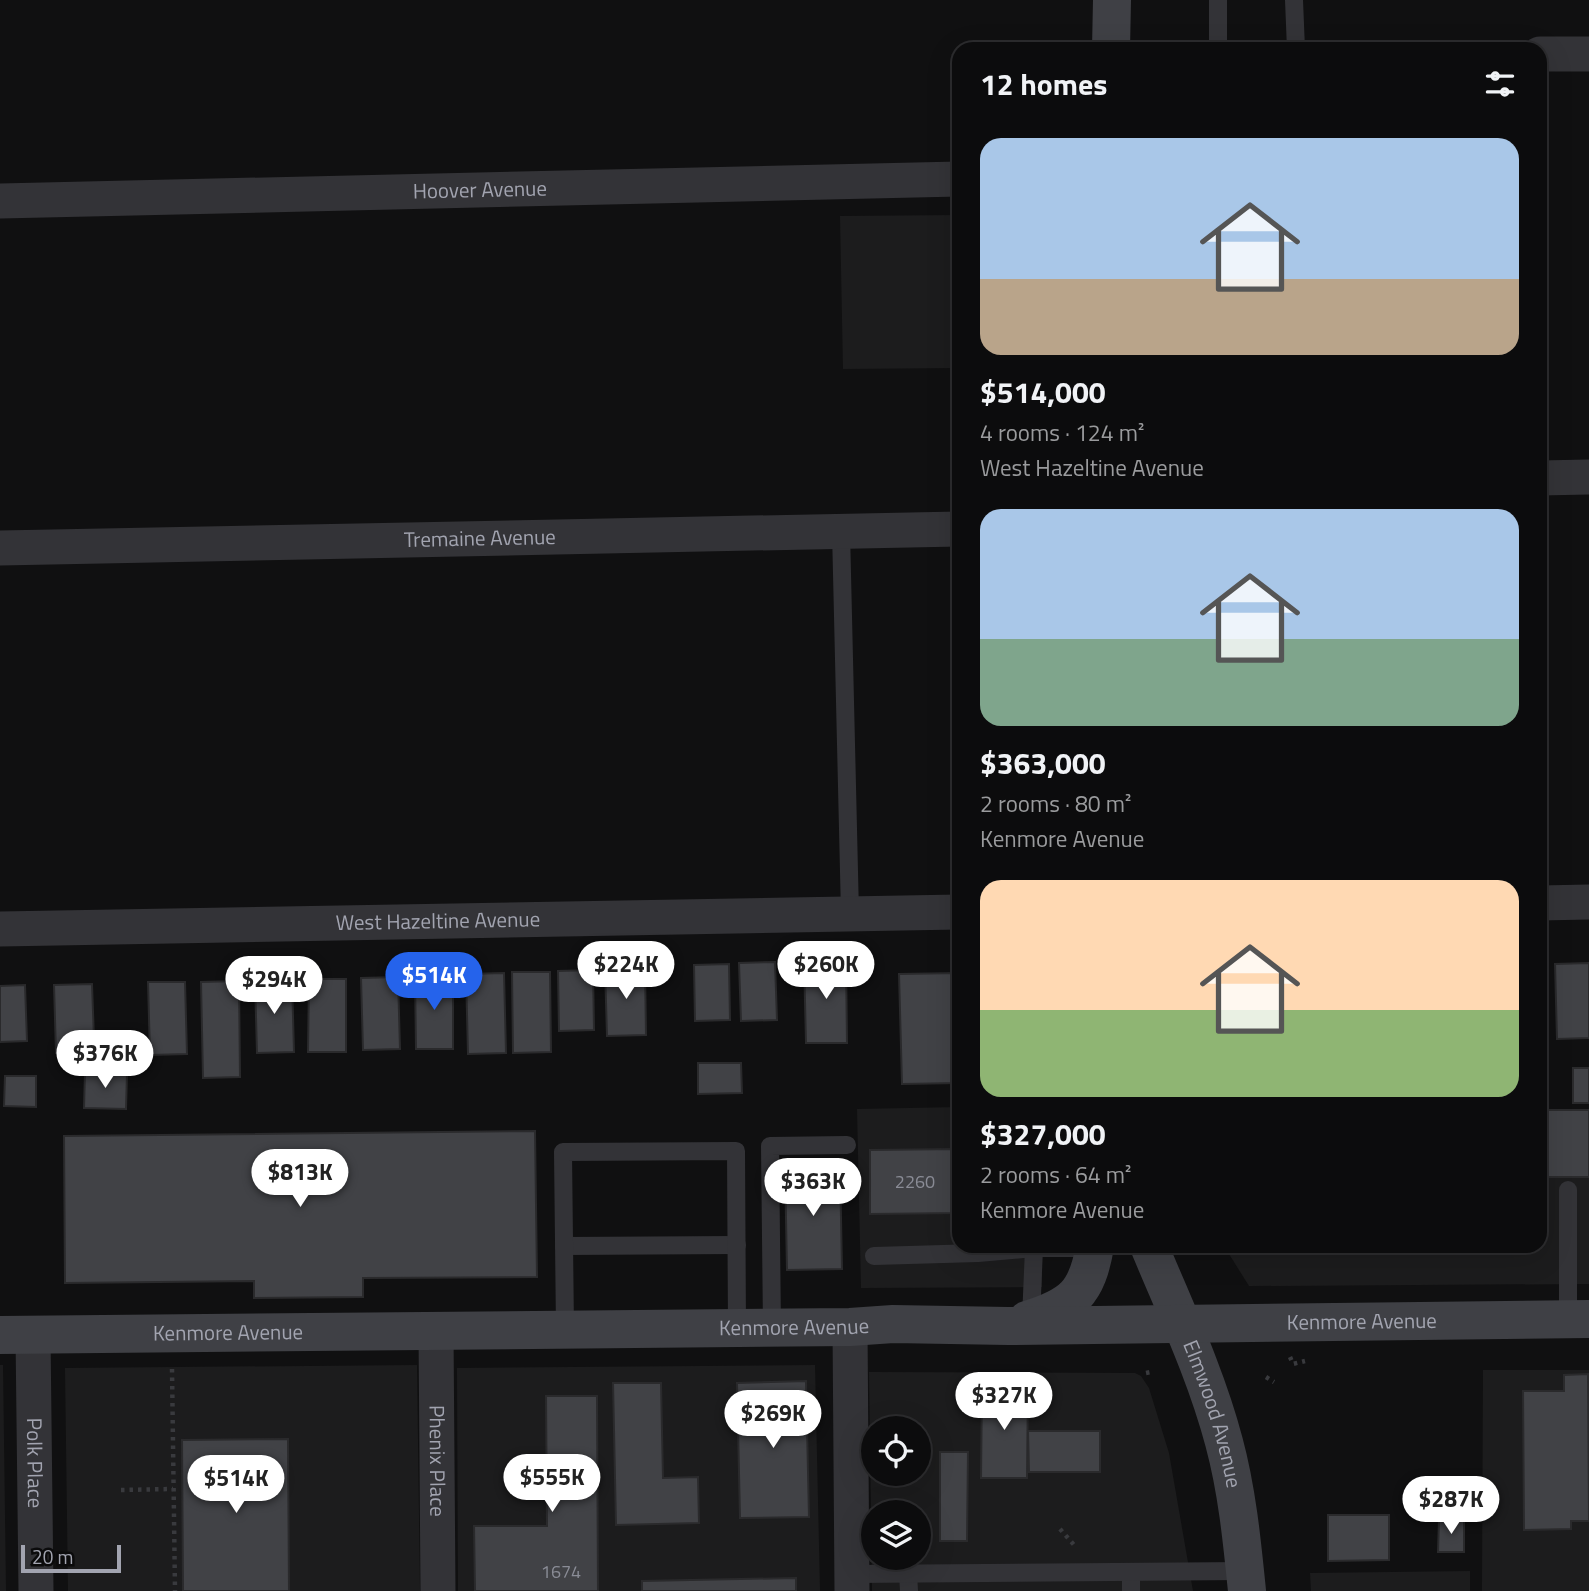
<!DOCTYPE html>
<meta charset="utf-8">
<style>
:root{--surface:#0c0c0d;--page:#151516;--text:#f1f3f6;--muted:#9a9b9d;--line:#2c2c2e;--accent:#2563eb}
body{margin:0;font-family:"Titillium Web",sans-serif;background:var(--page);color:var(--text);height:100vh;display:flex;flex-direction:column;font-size:26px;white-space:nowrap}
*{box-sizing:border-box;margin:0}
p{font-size:23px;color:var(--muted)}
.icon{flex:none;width:38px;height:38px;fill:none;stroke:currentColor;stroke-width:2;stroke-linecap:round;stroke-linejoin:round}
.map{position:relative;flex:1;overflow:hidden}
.drawer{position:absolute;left:952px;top:42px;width:595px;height:1211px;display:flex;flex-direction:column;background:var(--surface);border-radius:21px;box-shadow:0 7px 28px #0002,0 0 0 2px var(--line)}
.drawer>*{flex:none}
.controls{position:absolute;left:861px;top:1416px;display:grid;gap:14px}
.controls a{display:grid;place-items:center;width:70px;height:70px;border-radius:50%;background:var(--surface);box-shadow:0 7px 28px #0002,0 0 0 2px var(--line);font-size:35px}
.scale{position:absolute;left:21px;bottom:18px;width:100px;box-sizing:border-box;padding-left:7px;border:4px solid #a2a4b0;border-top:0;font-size:19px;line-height:24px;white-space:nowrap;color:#a2a4b0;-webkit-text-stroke:5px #0b0b0c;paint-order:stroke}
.price{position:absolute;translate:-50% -60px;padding:0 16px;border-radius:24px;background:#fff;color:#222;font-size:23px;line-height:46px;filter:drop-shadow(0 2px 4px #0008)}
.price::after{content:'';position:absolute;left:50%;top:42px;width:21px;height:16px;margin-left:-10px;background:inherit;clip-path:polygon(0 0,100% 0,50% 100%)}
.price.on{background:var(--accent);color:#fff}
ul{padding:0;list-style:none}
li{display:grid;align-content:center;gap:14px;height:371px;padding:0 28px}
li span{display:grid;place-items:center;height:217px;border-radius:21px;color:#555}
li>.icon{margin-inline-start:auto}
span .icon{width:126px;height:126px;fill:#fffc;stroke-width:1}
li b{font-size:30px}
h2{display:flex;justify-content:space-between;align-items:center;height:84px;padding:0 28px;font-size:30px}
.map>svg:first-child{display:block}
</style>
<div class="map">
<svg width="1589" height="1591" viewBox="0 0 1589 1591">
<rect width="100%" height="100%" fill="#101011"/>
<g fill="#1c1c1d" fill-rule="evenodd">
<path d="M959,215V368L843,369L840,216Z"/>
<path d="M959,1107V1246H1042V1287L861,1288L857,1109Z"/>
<path d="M1589,1113V1284L1249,1286L1224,1246H1540V1114Z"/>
<path d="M0,1365H3L6,1591H0Z"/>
<path d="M417,1365L420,1591H68L65,1368Z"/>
<path d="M815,1365L820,1591H458L457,1368Z"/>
<path d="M1483,1370H1589V1591H1482Z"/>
<path d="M869,1372L1135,1373L1141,1376L1149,1388L1169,1453L1193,1591H872ZM873,1428H919V1474H873ZM873,1512H919V1558H873Z"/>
<path d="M1470,1571V1591H1311L1310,1573Z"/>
</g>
<g fill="#414246" stroke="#2a2a2c" stroke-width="2">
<path d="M846,959L847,1043H806L804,960Z"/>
<path d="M775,962L777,1020L741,1021L739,963Z"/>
<path d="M1589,963V1038L1557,1039L1555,964Z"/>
<path d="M729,964L730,1020L695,1021L694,965Z"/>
<path d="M645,967L646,1035L607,1036L605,968Z"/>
<path d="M593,970L594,1030L559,1031L558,971Z"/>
<path d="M512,972H550L551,1052L513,1053Z"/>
<path d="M504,973L506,1053L468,1054L466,974Z"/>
<path d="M959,973V1083L902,1084L899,974Z"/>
<path d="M415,976H453V1049H416Z"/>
<path d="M398,977L400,1049L363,1050L361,978Z"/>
<path d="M309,979H346V1052H308Z"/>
<path d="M292,980L294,1052L257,1053L255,981Z"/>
<path d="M239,981L240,1077L203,1078L201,982Z"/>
<path d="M148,982H185L187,1054L150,1055Z"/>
<path d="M92,984L94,1039L75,1040L76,1053H56L54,985Z"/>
<path d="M25,985L27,1041L0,1042V986Z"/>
<path d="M698,1063H741L742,1093L698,1094Z"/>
<rect x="1573" y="1068" width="16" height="35"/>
<path d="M85,1072L127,1073L126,1109L84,1108Z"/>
<path d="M5,1076H36V1107L4,1106Z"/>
<rect x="1540" y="1110" width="49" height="67"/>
<path d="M535,1131L537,1277L363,1278V1297L254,1298V1281L65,1283L64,1136Z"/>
<path d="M959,1149V1213L870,1214V1150Z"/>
<path d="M785,1167H840L842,1269L787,1270Z"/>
<path d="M1588,1374L1589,1521H1571V1529L1524,1530L1523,1391H1564V1375Z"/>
<path d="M806,1381L809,1517L740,1518L737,1383Z"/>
<path d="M613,1383H661L663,1478L698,1477L699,1523L616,1525Z"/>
<path d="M982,1385H1028L1027,1478H981Z"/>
<path d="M546,1396H597L598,1591H475L474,1526H547Z"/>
<path d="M1028,1431H1100V1472H1029Z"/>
<path d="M288,1439L289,1591H183L182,1440Z"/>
<path d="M940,1452H968L967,1541H940Z"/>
<path d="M1328,1515H1389V1560L1328,1561Z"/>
<path d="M1439,1519L1464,1520V1552H1438Z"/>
<path d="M796,1578V1591H642V1581Z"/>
</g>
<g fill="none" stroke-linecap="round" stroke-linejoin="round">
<g stroke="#393a3e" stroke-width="4.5" stroke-dasharray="3.5 5" stroke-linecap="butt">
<path d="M1290,1357L1293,1364L1305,1361"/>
<path d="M172,1369L175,1591"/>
<path d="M1146,1373L1151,1372"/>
<path d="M1266,1377L1274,1382"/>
<path d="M121,1490L173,1489"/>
<path d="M1060,1529L1075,1546"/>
</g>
<g stroke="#333337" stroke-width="18">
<path d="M1218,0V49"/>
<path d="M1294,0L1296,49"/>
<path d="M841,531L850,914"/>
<path d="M564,1246L737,1245"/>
<path d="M874,1256L978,1253L1034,1248V1246"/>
<path d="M1031,1319L1034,1248H1095"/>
<path d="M1568,1320V1190"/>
<path d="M772,1328L770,1146L847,1145"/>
<path d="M565,1330L563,1152L736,1151L737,1328"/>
<path d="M1131,1572V1591"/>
<path d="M908,1573L909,1591"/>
<path d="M852,1574L1245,1571"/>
</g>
<g stroke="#333337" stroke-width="35">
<path d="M1540,54H1589"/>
<path id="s1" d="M0,201L959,179"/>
<path d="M1540,478L1589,477"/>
<path id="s2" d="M0,548L959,529"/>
<path d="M1540,903L1589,902"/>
<path id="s3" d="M0,929L959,912"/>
<path d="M850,1327L852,1591"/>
<path id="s4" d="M436,1331L438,1591"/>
<path id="s5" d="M33,1335L36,1591"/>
</g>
<g stroke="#3f4045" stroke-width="38">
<path d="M1111,49L1112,0"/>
<path id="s6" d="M1149,1246C1176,1311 1206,1374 1224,1442C1237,1490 1242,1541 1247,1591"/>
<path d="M1027,1320C1073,1306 1087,1293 1095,1246"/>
<path id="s7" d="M0,1335L850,1327L893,1324L1008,1326L1589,1319"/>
</g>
</g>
<g text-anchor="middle" stroke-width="5" stroke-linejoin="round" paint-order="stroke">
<g font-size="18" fill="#8a8c96">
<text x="915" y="1188">2260</text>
<text x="561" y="1578">1674</text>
</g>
<g font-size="21" fill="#a2a4b0" stroke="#0b0b0c">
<text dy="7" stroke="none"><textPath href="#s1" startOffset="480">Hoover Avenue</textPath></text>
<text dy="7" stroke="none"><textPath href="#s2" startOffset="480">Tremaine Avenue</textPath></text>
<text dy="7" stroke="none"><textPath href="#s3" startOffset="438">West Hazeltine Avenue</textPath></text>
<text dy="7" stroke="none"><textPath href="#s7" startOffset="1362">Kenmore Avenue</textPath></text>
<text dy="7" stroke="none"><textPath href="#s7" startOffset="794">Kenmore Avenue</textPath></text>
<text dy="7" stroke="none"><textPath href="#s7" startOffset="228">Kenmore Avenue</textPath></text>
<text dy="7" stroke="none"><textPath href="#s6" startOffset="180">Elmwood Avenue</textPath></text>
<text dy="7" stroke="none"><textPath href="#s4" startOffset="130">Phenix Place</textPath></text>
<text dy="7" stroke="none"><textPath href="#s5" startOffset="128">Polk Place</textPath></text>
</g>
</g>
</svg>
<div class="controls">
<a><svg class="icon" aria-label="locate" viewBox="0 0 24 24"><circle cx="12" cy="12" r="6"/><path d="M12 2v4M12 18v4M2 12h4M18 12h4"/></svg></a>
<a><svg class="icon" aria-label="layers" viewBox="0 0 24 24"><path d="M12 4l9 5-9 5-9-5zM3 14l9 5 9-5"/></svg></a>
</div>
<div class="scale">20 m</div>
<b class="price" style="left:626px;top:1001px">$224K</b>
<b class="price" style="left:826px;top:1001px">$260K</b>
<b class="price on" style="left:434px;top:1012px">$514K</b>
<b class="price" style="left:274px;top:1016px">$294K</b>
<b class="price" style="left:105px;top:1090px">$376K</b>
<b class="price" style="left:300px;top:1209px">$813K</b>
<b class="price" style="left:813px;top:1218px">$363K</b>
<b class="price" style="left:1004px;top:1432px">$327K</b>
<b class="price" style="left:773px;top:1450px">$269K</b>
<b class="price" style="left:552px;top:1514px">$555K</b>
<b class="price" style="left:236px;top:1515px">$514K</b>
<b class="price" style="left:1451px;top:1536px">$287K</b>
<section class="drawer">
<h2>12 homes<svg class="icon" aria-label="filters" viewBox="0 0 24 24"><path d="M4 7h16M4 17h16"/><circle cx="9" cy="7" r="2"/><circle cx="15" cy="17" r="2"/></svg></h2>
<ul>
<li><span style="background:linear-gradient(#a9c7e8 65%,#b9a48a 0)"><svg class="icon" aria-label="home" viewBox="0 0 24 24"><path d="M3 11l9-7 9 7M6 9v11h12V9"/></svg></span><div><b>$514,000</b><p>4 rooms · 124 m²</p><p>West Hazeltine Avenue</p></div></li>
<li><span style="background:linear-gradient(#a9c7e8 60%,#7fa58c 0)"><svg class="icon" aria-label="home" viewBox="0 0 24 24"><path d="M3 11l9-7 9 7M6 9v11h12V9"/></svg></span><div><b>$363,000</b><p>2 rooms · 80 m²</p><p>Kenmore Avenue</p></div></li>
<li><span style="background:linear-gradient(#ffd9b3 60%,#8fb573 0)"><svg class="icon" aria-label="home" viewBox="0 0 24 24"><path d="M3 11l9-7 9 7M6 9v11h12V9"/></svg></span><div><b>$327,000</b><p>2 rooms · 64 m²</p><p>Kenmore Avenue</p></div></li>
</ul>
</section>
</div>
